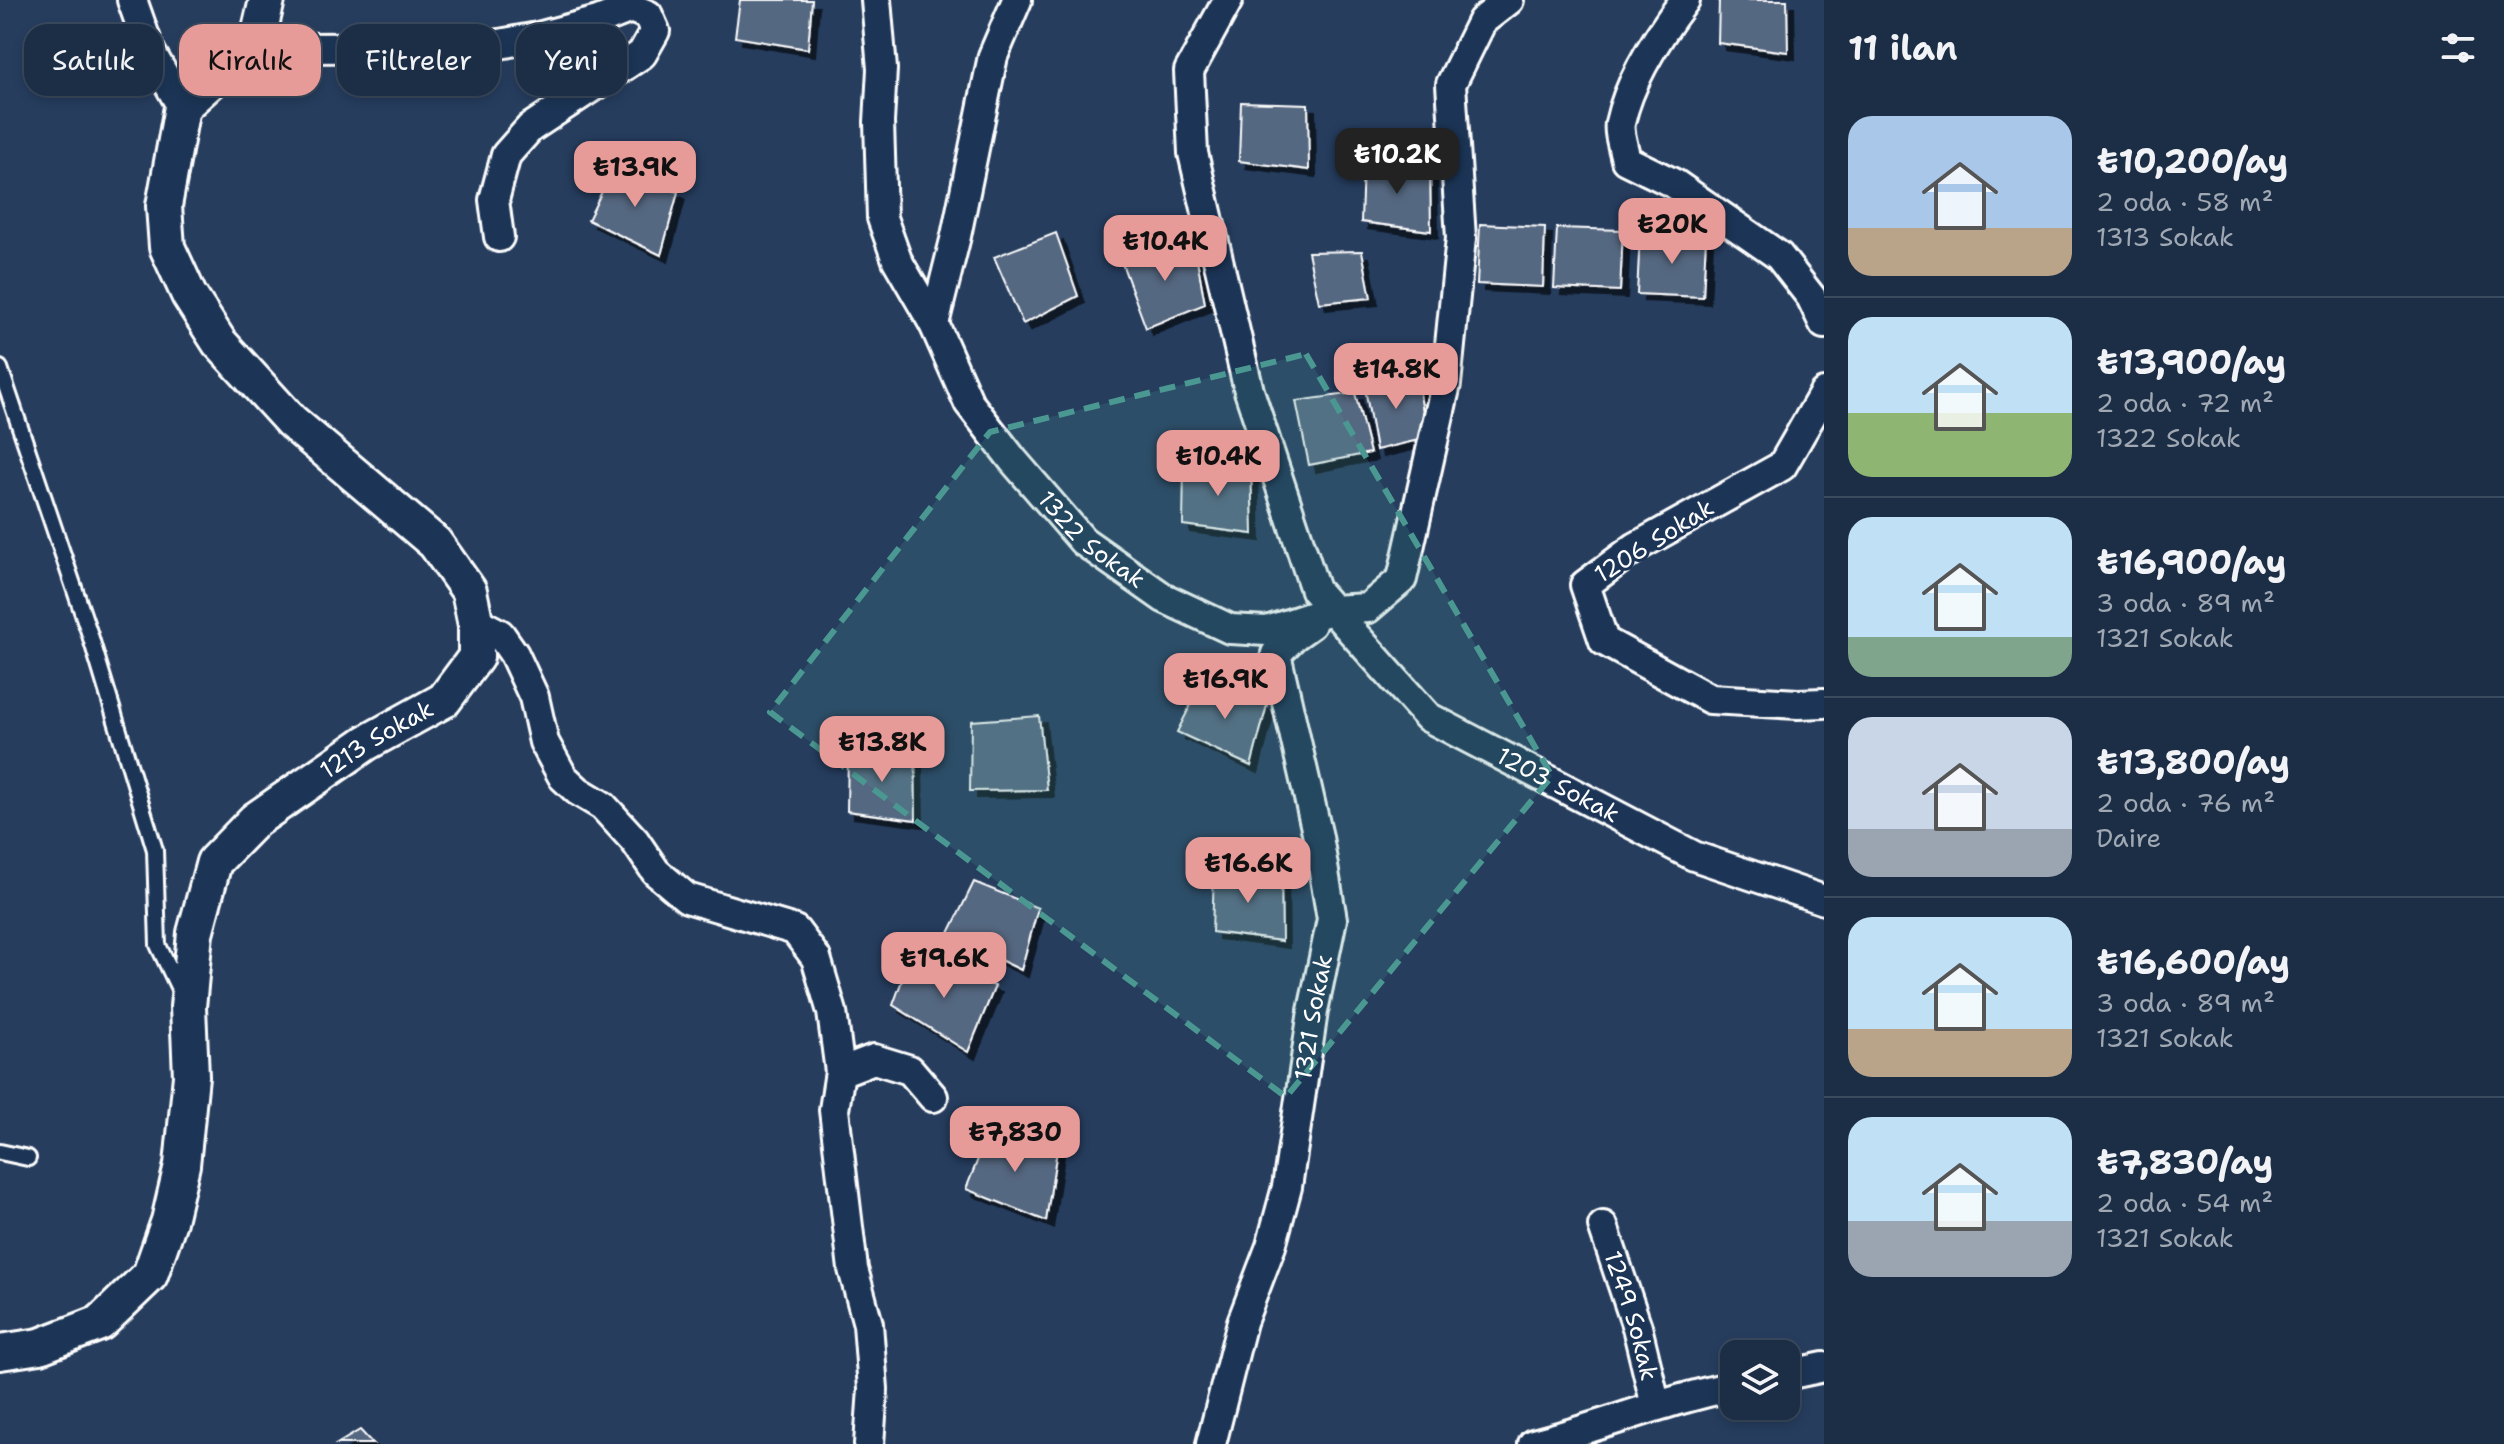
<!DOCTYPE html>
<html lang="tr">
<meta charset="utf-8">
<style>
:root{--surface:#1c2e46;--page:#25364d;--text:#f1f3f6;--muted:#a0a8b3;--line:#3a4a5f;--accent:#e69b98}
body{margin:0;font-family:"Shantell Sans",sans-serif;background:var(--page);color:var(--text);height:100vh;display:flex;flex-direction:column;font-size:30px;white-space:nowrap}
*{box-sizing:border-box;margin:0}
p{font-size:26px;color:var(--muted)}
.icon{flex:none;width:44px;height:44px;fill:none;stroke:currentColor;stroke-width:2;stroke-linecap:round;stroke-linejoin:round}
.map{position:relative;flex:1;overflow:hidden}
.drawer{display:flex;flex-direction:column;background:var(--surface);width:680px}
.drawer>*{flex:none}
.banner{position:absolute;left:24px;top:24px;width:760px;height:72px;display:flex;gap:16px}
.tools{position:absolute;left:1720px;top:1340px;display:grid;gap:16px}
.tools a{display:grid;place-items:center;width:80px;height:80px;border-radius:16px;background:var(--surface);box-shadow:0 4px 12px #0003,0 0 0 2px var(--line);font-size:40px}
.price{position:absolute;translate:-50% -68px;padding:0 18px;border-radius:16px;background:var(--accent);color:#111;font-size:26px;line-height:52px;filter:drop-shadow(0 2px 4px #0008)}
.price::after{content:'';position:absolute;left:50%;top:48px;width:24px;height:18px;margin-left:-12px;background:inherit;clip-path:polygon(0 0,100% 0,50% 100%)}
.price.selected{background:#222;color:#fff}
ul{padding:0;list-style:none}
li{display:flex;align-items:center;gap:24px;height:200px;padding:0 24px}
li+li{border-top:2px solid var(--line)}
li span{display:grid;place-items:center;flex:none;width:224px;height:160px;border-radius:24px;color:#555}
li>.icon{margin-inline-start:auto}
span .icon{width:96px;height:96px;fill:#fffc;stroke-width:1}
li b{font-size:34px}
h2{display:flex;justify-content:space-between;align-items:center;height:96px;padding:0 24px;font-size:34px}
.tag{padding:0 28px;border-radius:24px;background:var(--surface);box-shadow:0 4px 12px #0003,0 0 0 2px var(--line);font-size:28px;line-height:72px}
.tag.selected{background:var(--accent);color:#111}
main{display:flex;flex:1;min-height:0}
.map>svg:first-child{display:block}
</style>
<main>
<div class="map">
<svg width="1824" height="1444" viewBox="0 0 1824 1444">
<defs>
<filter id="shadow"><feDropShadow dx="7" dy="7" stdDeviation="0" flood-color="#0009"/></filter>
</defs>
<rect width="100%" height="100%" fill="#263d5e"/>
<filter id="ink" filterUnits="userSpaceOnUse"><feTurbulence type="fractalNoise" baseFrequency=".0125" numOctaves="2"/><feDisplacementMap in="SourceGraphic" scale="16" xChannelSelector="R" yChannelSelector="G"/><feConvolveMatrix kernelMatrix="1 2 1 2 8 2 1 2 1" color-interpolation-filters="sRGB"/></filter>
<g filter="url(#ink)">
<g fill="#556781" stroke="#fff" stroke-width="2" filter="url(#shadow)">
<path d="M740,0H812L808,49L735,37Z"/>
<path d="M1719,0H1787L1788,52L1718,43Z"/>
<path d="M1241,102L1308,104L1309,170L1239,161Z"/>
<path d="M1363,163L1430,165L1431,231L1361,222Z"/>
<path d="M614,167L678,192L661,255L588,220Z"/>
<path d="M1480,224L1545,227L1543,287L1477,284Z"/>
<path d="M1557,228L1623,230L1620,291L1554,288Z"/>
<path d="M1056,233L1078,296L1023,324L994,257Z"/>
<path d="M1640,234L1706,237L1703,297L1637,294Z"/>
<path d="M1194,243L1205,304L1146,328L1120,258Z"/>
<path d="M1362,251L1371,298L1319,303L1308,252Z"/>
<path d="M1417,375L1427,438L1376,450L1364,383Z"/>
<path d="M1355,393L1370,453L1309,465L1296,401Z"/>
<path d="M1184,465L1251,468L1253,534L1183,525Z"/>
<path d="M1204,679L1267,705L1251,766L1177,732Z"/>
<path d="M1039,716L1047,790L970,791L971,721Z"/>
<path d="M848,751L915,753L916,820L847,811Z"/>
<path d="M1214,872L1281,874L1282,941L1212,932Z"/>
<path d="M974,882L1038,908L1021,970L948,935Z"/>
<path d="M912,953L995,986L968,1052L893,1005Z"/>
<path d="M990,1129L1057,1150L1046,1221L966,1189Z"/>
<path d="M360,1430L373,1444H337Z"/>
</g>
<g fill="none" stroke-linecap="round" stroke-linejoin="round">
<g stroke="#fff" stroke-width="20">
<g id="service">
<path d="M0,368L90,635L155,850L158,945L181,993"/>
<path d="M0,1152L28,1158"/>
</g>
</g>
<g stroke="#fff" stroke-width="34">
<g id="minor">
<path d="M132,0L150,51L182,107"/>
<path id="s1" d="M876,0L882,69L879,122L882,218L897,260L934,324L969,403L1013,460L1083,541L1164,598L1230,629L1267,631L1331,610L1368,608L1402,579L1446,384L1461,238L1451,84L1482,21L1509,0"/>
<path id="s2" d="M1228,0L1189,71L1193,153L1249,391L1315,590L1428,717L1694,856L1824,900"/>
<path d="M1685,0C1660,33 1629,81 1620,123C1618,133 1624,149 1626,160L1675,184L1779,256L1811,297L1824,324"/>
<path d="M258,38L294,48L483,47L538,37L598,21L631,8L648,15L655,31L642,54L530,128L506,155L494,200L499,237"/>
<path d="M934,324L956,236L993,56L1017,0"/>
<path d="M1824,393L1782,466L1636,547L1585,585L1604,641L1710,699L1798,704L1824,703"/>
<path d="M475,621L500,634L514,654L534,697L544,742L563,777L578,791L603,806L635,841L656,872L687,898L795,930L816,958L832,1012L840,1072"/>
<path id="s3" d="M1603,1226L1637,1327L1656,1406"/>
<path d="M1786,1375L1824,1367"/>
<path d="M869,1444L873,1389L868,1324L853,1269L834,1110L840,1072L874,1059L910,1070L933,1097"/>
<path id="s4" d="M1211,1444L1242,1322L1271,1246L1287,1187L1313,1011L1332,919L1318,837L1276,654L1294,636L1311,624"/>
<path d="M1533,1444C1601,1427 1665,1400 1734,1386"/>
</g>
</g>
<g stroke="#fff" stroke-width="40">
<g id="tertiary">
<path id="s5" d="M0,1352L40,1346L100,1323L150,1275L169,1221L182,1165L191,1076L188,1007L195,933L214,862L255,820L366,743L444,700L476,657V625L469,591L435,543L291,421L219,342L189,295L167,247L164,206L182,107L258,38L267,0"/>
</g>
</g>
<use href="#service" stroke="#1d3557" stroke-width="14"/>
<use href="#minor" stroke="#1d3557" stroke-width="28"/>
<use href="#tertiary" stroke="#1d3557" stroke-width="34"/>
</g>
</g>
<path fill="#4b9892" fill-opacity="0.2" stroke="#4b9892" stroke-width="6" stroke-dasharray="16 10" stroke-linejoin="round" d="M1306,354L1552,776L1286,1097L770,712L990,432Z"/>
<g text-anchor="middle" stroke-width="6" stroke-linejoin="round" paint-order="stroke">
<g font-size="24" fill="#fff" stroke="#1d3557">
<text dy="8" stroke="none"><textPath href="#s1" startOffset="608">1322 Sokak</textPath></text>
<text transform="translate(1654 541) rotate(-32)" y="8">1206 Sokak</text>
<text dy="8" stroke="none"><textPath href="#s5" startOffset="800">1213 Sokak</textPath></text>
<text dy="8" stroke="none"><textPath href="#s2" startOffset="934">1203 Sokak</textPath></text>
<text dy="8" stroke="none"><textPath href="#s4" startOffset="440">1321 Sokak</textPath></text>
<text dy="8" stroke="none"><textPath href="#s3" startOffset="94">1249 Sokak</textPath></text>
</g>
</g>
</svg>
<div class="tools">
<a><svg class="icon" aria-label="layers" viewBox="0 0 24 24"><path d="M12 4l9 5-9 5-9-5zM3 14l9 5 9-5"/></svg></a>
</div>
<b class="price selected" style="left:1397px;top:196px">₺10.2K</b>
<b class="price" style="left:635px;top:209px">₺13.9K</b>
<b class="price" style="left:1672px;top:266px">₺20K</b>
<b class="price" style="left:1165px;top:283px">₺10.4K</b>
<b class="price" style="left:1396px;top:411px">₺14.8K</b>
<b class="price" style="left:1218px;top:498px">₺10.4K</b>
<b class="price" style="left:1225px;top:721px">₺16.9K</b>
<b class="price" style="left:882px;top:784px">₺13.8K</b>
<b class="price" style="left:1248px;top:905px">₺16.6K</b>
<b class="price" style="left:944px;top:1000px">₺19.6K</b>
<b class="price" style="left:1015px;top:1174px">₺7,830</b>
<div class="banner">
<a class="tag">Satılık</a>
<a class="tag selected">Kiralık</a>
<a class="tag">Filtreler</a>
<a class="tag">Yeni</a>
</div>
</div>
<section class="drawer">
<h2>11 ilan<svg class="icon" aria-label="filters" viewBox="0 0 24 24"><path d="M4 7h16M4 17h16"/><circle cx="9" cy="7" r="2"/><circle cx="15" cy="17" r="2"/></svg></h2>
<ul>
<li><span style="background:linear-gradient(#a9c7e8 70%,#b9a48a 0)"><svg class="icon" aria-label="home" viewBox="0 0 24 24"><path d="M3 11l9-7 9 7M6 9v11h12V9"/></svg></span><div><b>₺10,200/ay</b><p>2 oda · 58 m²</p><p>1313 Sokak</p></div></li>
<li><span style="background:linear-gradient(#bfe0f5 60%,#8fb573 0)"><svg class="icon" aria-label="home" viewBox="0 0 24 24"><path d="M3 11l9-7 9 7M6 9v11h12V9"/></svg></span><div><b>₺13,900/ay</b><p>2 oda · 72 m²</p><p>1322 Sokak</p></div></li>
<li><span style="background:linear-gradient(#bfe0f5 75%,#7fa58c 0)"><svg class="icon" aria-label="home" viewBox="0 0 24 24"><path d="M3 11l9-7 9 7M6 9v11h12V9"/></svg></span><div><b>₺16,900/ay</b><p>3 oda · 89 m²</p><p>1321 Sokak</p></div></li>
<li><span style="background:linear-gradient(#c9d6e8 70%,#9aa5b1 0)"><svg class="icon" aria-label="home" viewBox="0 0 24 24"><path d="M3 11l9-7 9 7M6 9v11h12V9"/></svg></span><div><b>₺13,800/ay</b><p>2 oda · 76 m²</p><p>Daire</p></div></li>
<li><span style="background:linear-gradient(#bfe0f5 70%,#b9a48a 0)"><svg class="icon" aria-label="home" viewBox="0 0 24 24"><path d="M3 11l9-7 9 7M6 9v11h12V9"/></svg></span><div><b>₺16,600/ay</b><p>3 oda · 89 m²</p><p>1321 Sokak</p></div></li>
<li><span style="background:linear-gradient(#bfe0f5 65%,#9aa5b1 0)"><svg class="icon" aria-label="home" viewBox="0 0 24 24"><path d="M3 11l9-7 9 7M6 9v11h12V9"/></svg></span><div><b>₺7,830/ay</b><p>2 oda · 54 m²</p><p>1321 Sokak</p></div></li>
</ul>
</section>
</main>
